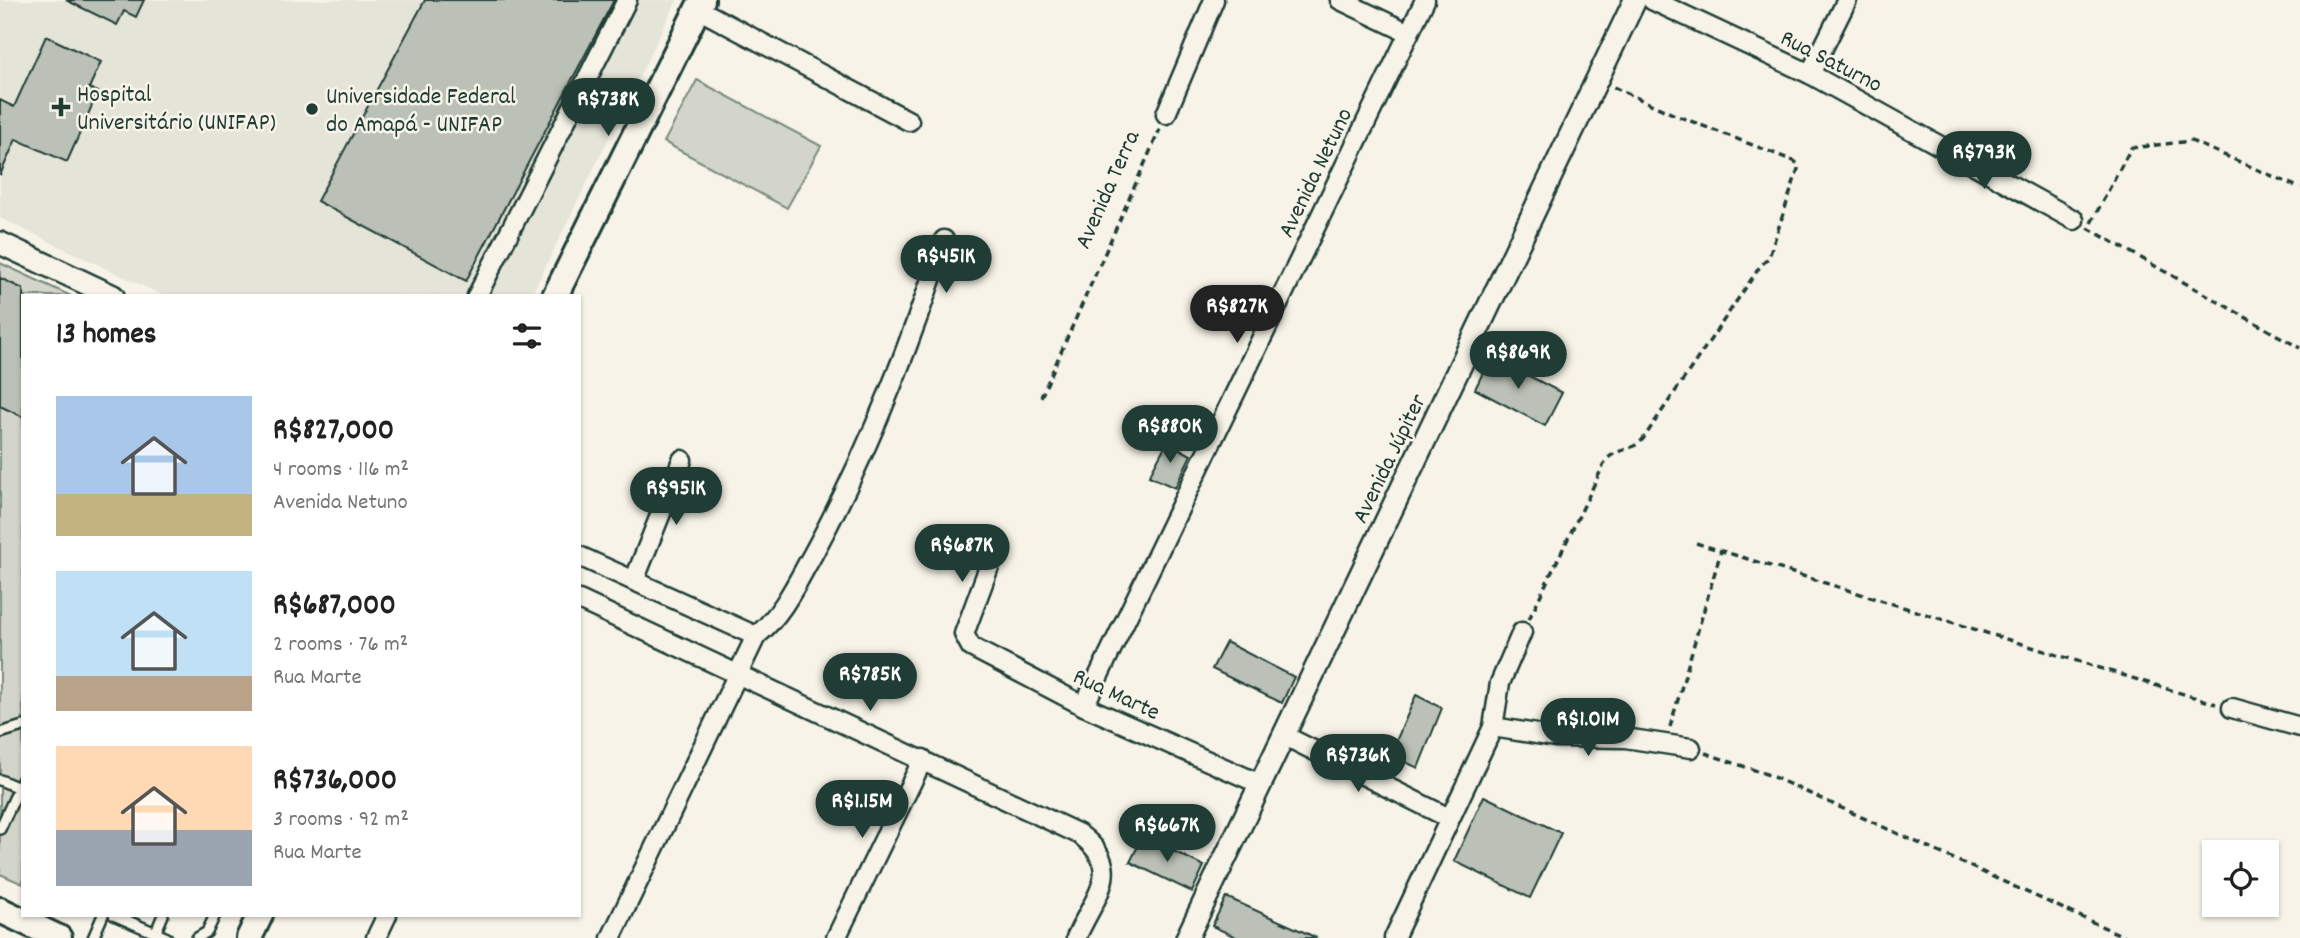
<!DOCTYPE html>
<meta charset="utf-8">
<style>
:root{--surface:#fff;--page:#f6f6f6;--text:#222;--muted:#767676;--accent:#1f3d34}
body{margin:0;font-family:Dekko,sans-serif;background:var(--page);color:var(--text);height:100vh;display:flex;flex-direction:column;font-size:26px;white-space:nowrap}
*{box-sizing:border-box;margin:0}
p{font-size:23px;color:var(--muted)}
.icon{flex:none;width:38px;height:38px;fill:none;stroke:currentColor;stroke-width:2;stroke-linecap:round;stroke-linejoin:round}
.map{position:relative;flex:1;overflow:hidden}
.sheet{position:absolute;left:21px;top:294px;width:560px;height:623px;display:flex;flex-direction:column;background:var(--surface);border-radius:0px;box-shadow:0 2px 5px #0004}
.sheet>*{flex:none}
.controls{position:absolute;left:2202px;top:840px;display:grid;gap:14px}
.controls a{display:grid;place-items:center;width:77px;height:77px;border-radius:0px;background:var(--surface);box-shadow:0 2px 5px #0004;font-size:35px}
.price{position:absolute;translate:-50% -60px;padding:0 16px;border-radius:24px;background:var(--accent);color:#fff;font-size:23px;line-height:46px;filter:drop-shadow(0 2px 4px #0008)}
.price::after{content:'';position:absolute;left:50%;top:42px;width:21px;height:16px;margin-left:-10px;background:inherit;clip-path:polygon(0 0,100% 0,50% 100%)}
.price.current{background:#222;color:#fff}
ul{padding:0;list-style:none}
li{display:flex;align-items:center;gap:21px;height:175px;padding:0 35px}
li span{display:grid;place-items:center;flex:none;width:196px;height:140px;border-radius:0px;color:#555}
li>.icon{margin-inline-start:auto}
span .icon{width:84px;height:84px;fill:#fffc;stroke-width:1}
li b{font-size:30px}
h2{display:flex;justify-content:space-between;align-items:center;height:84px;padding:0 35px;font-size:30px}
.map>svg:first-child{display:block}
</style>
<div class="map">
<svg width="2300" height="938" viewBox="0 0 2300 938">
<rect width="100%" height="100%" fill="#f7f3e8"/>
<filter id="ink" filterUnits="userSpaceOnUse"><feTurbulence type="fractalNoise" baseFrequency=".0143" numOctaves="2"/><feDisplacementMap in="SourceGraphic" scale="14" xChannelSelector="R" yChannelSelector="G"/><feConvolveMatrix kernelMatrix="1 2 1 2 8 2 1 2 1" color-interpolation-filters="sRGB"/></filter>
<g filter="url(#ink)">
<path fill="#e5e4d9" d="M0,0H677L531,296H164L0,218Z"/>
<g fill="#d3d5ca" stroke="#79897f" stroke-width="2">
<path d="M697,80L821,146L787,208L664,142Z"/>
<path d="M0,263L71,296H23V884L0,874Z"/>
</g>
<g fill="#bbc1b6" stroke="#1f3d34" stroke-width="2">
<path d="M66,0H144L136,17L124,11L117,25Z"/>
<path d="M425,0H614L466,281L317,201Z"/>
<path d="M46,36L101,62L89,88L98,92L67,162L16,139L0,175V100L14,107Z"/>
<path d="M0,278L23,289V417L0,406Z"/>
<path d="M1491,356L1562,393L1545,426L1475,389Z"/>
<path d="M1167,442L1191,455L1175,488L1149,476Z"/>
<path d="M1226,642L1294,677L1282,703L1212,669Z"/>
<path d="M1416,695L1442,708L1418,768L1390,755Z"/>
<path d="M1484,796L1561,833L1530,898L1454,861Z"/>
<path d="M1143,836L1204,866L1192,892L1130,862Z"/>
<path d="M1226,897L1317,938H1238L1212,926Z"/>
</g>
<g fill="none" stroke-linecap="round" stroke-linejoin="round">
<g stroke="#1f3d34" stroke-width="14">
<g id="service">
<path d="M0,733L23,726"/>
<path d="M0,780L19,788"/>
<path d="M0,829L23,779"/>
<path d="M114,915L167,938"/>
<path d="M155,934L163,915"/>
<path d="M93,938L103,915"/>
<path d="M197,938L207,932L215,915"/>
</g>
</g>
<g stroke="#1f3d34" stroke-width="23">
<g id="minor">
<path d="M1340,0L1409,33"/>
<path d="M1652,0L1810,74L2074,220"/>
<path d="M698,9L909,121"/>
<path d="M1810,74L1847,0"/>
<path d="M1166,114L1214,0"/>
<path d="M477,296L627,0"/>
<path d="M996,548L964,634L971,647L1084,706L1260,784"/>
<path d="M579,556L756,636"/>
<path d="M634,581L682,460"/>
<path d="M579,600L1079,834C1126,868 1095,895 1076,938"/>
<path d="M1084,706L1425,0"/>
<path d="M2232,708L2300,727"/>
<path d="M1493,727L1555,737L1625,738L1691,748"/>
<path d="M1285,736L1449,818"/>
<path d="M376,938L387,915"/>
<path d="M611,938L756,636C783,614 796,584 813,554C868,453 909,349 944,240"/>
<path d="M836,938L923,759"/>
<path d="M1394,938L1493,727L1500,683L1522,632"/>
</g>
</g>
<g stroke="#1f3d34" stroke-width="26">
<g id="tertiary">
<path d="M0,243L113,296"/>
<path d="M1187,938L1635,0"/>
</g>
</g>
<g stroke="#1f3d34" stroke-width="30">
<g id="secondary">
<path d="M555,296L702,0"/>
<path d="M0,910L59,938"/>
<path d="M249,938L260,915"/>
</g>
</g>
<g stroke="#1f3d34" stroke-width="3.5" stroke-dasharray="7 5" stroke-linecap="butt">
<path d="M2091,223L2131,148L2191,141L2300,188"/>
<path d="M2088,228L2300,348"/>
<path d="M1041,397L1160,129"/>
<path d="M1696,543L2216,704"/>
<path d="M1529,619L1606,460C1617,448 1633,451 1643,439L1759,268L1769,257L1798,169V164L1794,161L1675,115L1613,87"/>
<path d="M1670,727L1721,551"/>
<path d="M1705,753L1769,775L2123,936"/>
</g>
<use href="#service" stroke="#f7f3e8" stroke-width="9"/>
<use href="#minor" stroke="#f7f3e8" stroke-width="18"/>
<use href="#tertiary" stroke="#f7f3e8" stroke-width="21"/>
<use href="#secondary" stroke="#f7f3e8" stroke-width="24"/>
</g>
</g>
<g fill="#1f3d34" stroke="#f7f3e8" stroke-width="2.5">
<path d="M57.5 96.5h7v7h7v7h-7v7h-7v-7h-7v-7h7z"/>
<circle cx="312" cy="109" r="7"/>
</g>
<g text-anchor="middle" stroke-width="5" stroke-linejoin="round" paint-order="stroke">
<g font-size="24" fill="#1f3d34" stroke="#f7f3e8">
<text transform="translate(1832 60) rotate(27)" y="8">Rua Saturno</text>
<text transform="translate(1314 172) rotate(-64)" y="8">Avenida Netuno</text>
<text transform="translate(1106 189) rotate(-66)" y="8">Avenida Terra</text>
<text transform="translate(1388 458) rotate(-64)" y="8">Avenida Júpiter</text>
<text transform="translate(1117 693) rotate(25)" y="8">Rua Marte</text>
</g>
<g font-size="24" fill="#1f3d34" stroke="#f7f3e8" text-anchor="start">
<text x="77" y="101">Hospital<tspan x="77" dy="28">Universitário (UNIFAP)</tspan></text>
<text x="326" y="103">Universidade Federal<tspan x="326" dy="28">do Amapá - UNIFAP</tspan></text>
</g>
</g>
</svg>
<div class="controls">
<a><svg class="icon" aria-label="locate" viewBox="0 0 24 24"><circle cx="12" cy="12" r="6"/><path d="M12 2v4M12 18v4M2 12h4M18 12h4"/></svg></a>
</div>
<b class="price" style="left:608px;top:138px">R$738K</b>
<b class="price" style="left:1984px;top:191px">R$793K</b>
<b class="price" style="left:946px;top:295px">R$451K</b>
<b class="price current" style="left:1237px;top:345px">R$827K</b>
<b class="price" style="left:1518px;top:391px">R$869K</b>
<b class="price" style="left:1170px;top:465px">R$880K</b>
<b class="price" style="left:676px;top:527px">R$951K</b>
<b class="price" style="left:962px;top:584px">R$687K</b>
<b class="price" style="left:870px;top:713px">R$785K</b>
<b class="price" style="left:1588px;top:758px">R$1.01M</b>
<b class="price" style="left:1358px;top:794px">R$736K</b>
<b class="price" style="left:862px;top:840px">R$1.15M</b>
<b class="price" style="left:1167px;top:864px">R$667K</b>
<section class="sheet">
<h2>13 homes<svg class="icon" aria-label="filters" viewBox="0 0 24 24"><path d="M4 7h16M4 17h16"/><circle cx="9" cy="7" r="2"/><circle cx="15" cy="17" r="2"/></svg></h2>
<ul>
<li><span style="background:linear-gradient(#a9c7e8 70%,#c2b280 0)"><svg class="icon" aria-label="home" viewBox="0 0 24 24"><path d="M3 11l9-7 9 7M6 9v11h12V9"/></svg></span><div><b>R$827,000</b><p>4 rooms · 116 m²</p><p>Avenida Netuno</p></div></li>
<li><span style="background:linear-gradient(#bfe0f5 75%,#b9a48a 0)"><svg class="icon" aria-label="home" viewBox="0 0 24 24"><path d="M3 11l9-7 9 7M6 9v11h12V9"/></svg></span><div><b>R$687,000</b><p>2 rooms · 76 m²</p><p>Rua Marte</p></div></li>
<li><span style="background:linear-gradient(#ffd9b3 60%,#9aa5b1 0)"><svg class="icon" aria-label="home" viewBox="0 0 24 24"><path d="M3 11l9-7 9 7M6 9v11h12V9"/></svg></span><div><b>R$736,000</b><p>3 rooms · 92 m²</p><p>Rua Marte</p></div></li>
</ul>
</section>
</div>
